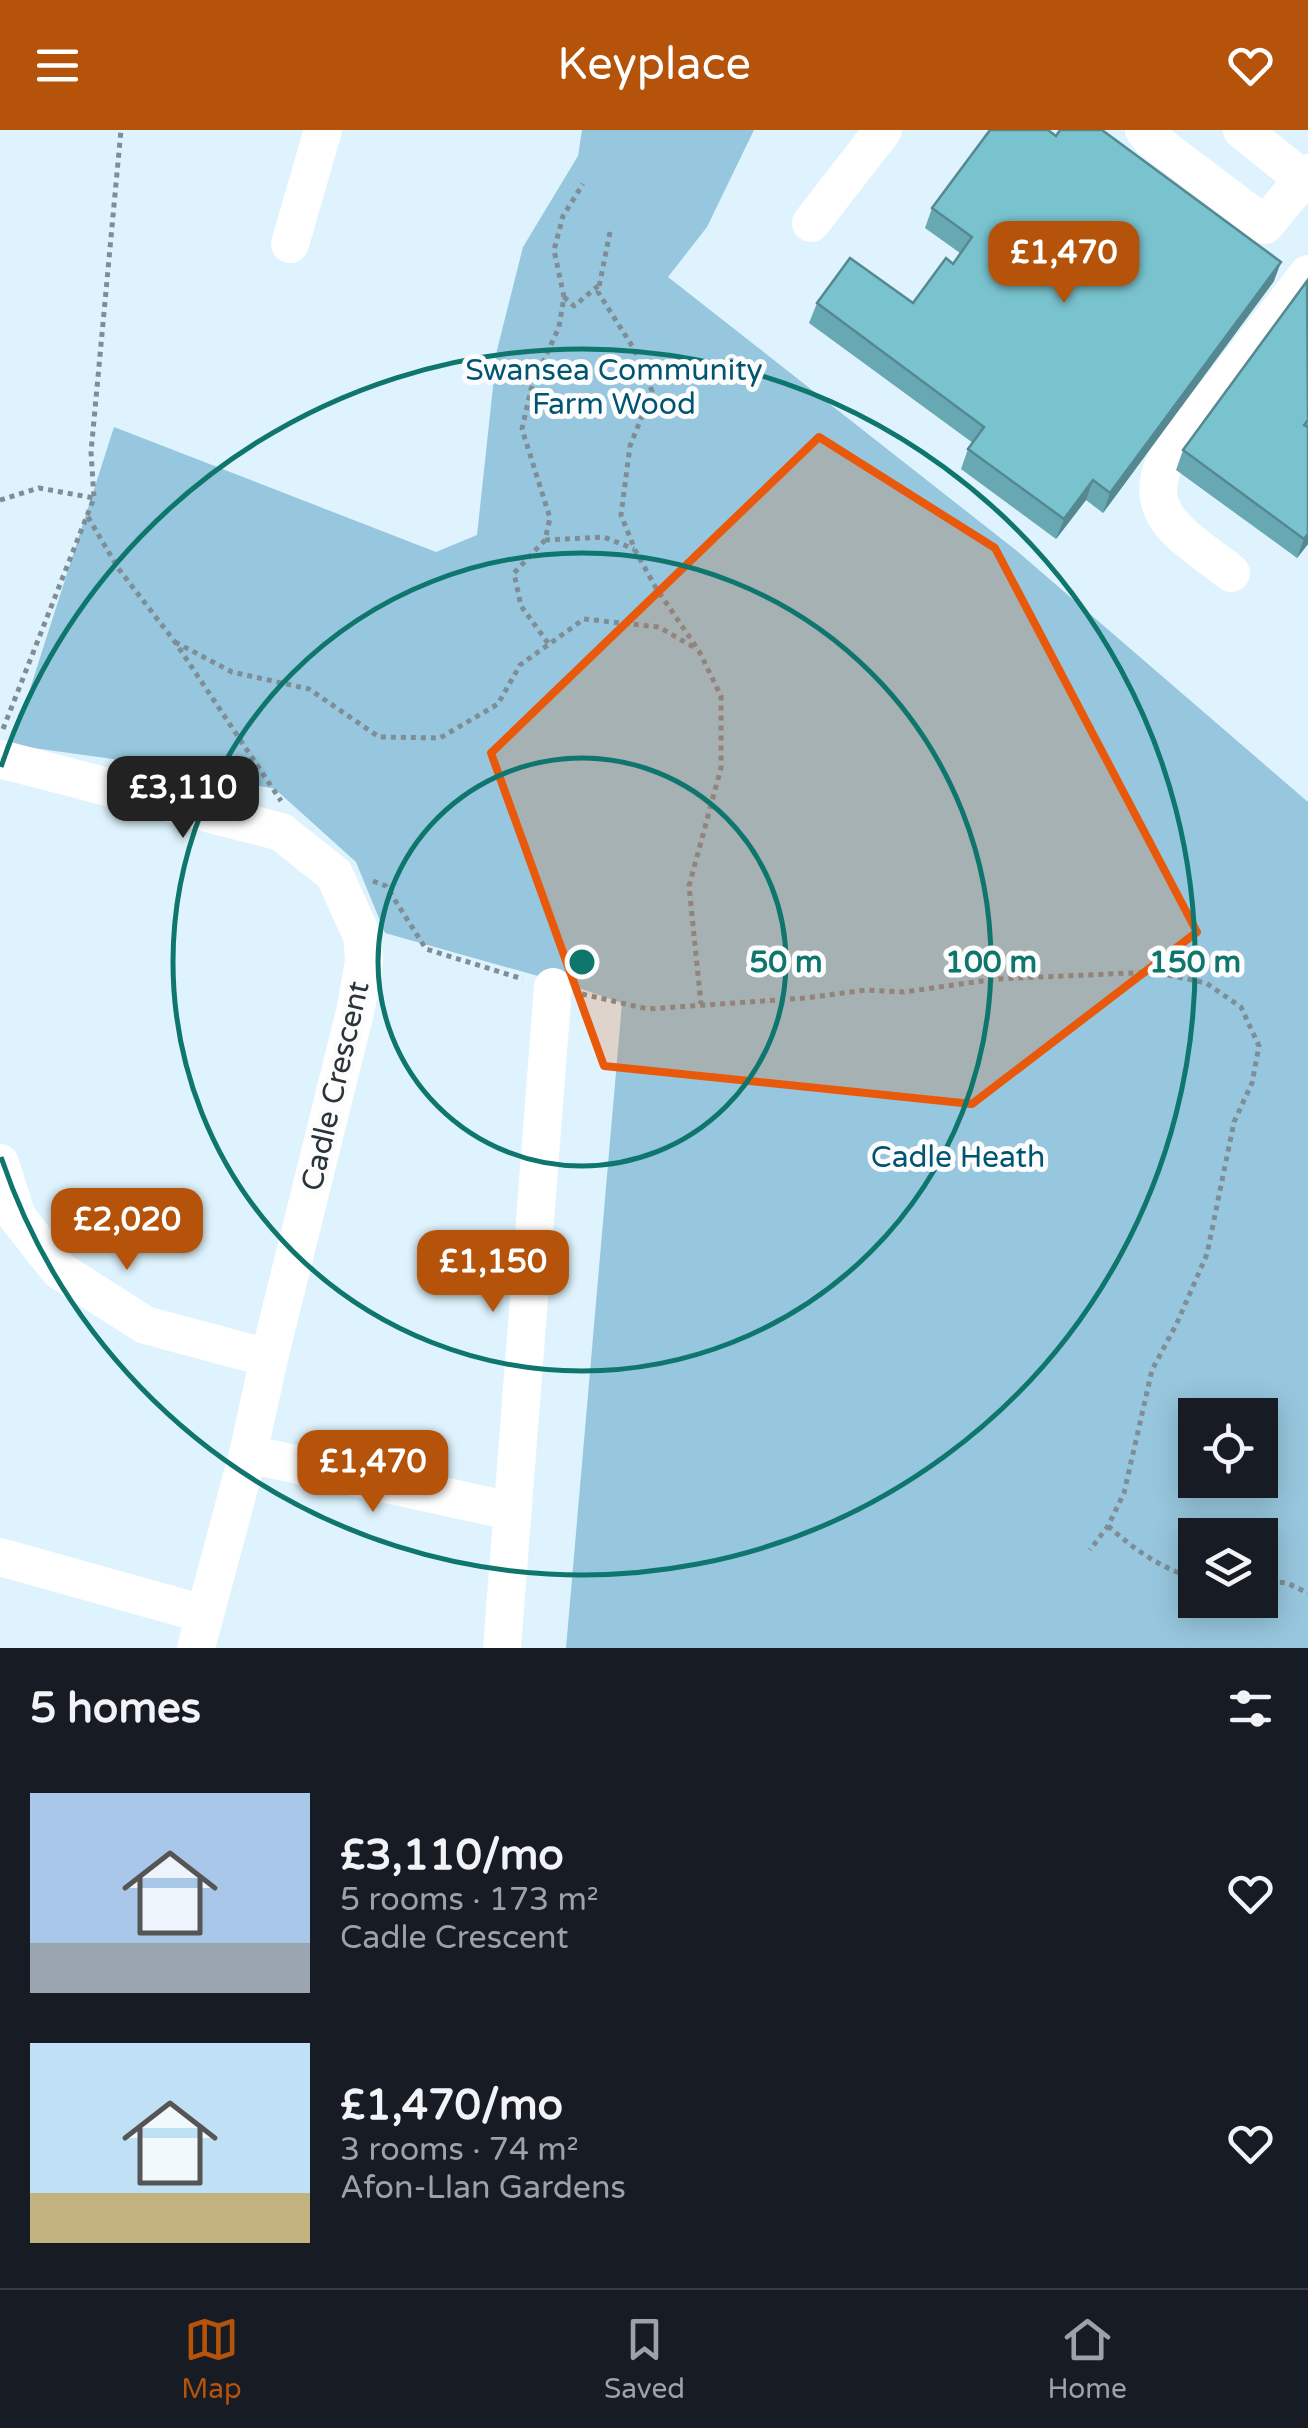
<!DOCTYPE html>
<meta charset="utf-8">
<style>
:root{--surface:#171b24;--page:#20242c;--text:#f1f3f6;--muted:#9ea1a6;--line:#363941;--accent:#b45309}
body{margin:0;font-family:"Varela Round",sans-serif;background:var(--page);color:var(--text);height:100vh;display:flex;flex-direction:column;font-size:38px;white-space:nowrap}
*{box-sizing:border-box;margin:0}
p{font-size:32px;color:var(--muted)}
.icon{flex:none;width:55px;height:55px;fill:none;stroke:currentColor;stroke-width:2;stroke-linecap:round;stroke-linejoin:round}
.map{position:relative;height:1518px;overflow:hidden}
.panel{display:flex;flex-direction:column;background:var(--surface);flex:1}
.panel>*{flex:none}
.fabs{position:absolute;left:1178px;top:1268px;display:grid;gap:20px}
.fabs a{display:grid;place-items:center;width:100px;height:100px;border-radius:0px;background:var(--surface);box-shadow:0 5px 25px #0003;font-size:50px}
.price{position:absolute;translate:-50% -85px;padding:0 22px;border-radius:20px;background:var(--accent);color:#fff;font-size:32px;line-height:65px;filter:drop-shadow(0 2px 5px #0008)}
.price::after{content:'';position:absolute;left:50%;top:60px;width:30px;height:22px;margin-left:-15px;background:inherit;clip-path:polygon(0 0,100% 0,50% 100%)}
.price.selected{background:#222;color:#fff}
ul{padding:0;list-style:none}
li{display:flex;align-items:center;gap:30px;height:250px;padding:0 30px}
li span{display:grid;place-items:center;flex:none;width:280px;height:200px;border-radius:0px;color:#555}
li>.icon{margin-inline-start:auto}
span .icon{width:120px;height:120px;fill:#fffc;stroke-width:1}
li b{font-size:42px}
h2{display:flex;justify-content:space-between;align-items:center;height:120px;padding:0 30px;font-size:42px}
header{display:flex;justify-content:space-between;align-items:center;height:130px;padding:0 30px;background:var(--accent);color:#fff;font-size:45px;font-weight:600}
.tabs{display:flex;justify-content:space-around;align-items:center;height:140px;border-top:2px solid var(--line);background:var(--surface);font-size:28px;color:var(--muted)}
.tabs a{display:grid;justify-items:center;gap:5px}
.tabs .selected{color:var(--accent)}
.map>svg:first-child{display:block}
</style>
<header><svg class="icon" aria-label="menu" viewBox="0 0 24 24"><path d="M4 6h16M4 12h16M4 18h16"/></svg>Keyplace<svg class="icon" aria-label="heart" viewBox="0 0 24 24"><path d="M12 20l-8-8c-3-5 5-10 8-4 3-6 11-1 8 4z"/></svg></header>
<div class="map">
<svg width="1308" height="1518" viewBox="0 0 1308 1518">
<rect width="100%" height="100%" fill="#def3fd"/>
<path fill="#97c7de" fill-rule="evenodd" d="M582,0H754L707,97L668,147L1017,421L1308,672V1518H566L622,873L570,855L385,803L356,732L275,659L163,636L12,615L114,297L436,422L477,405L497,220L523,117L578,26ZM1195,1285H1260V1350H1195ZM1195,1405H1260V1470H1195Z"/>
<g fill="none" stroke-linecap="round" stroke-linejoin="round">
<g stroke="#7f8e95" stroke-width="5" stroke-dasharray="5 5" stroke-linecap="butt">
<path d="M610,102L598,162L634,219L652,261L630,316L621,385L635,420L656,458L699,521L721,566V638L689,756L701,874"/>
<path d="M564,167L574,176L598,156"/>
<path d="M0,370L39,358L94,368"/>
<path d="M88,387L118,438L175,512L281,671"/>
<path d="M545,410L604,407L634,419"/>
<path d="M175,512L232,542L309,559L379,607L440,608L498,574L520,535L584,489L659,497L697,519"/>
<path d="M548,513L521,476L514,443L545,410L550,388L522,299L531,259L559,197L564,167L554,120L563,86L583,54"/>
<path d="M3,599L94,368L91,322L121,0"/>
<path d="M373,751L386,756L426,819L523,849"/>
<path d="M582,864L648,879L806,868L866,860L904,862L996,849L1154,842L1206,853L1241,877L1259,916L1252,953L1234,992L1207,1124L1177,1193L1152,1240L1124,1363L1108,1396L1090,1420"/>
<path d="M1108,1396C1134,1419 1161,1439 1195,1448"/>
<path d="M1260,1450L1287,1453L1308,1463"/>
</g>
<g stroke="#fff" stroke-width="38">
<path d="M1144,0L1151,9L1265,95L1308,43"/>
<path d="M1242,0L1303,49"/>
<path d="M811,93L883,0"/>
<path d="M290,114L323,0"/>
<path d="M1231,443C1190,409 1137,387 1167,327L1308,144"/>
<path d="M0,629L281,702L334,744L362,806L364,831L356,878L269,1228L248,1324L196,1518"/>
<path d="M0,1033L17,1087L59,1140L145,1195L269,1228"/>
<path d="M248,1324L511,1381"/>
<path d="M0,1427L204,1484"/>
<path d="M502,1518L553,857"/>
</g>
</g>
<g fill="#68a8b2">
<path d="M932,78L1274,151L1103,383L1086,370L1056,409L961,339L968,319L973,313L809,193L817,173H913L953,134L960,123L925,98Z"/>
<path d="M1308,152V414L1297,428L1176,340L1183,320Z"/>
</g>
<g fill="#558891">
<path d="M1281,132L1274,151L1103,383L1110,363Z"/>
<path d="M1093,350L1086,370L1056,409L1064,389Z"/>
<path d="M1308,404V414L1297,428L1304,409Z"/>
</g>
<g fill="#79c3cf" stroke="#558891" stroke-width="2.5">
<path d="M990,0H1048L1056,6L1060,0H1102L1281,132L1110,363L1093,350L1064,389L968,319L984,297L817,173L850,128L913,173L946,128L953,134L972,107L932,78Z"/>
<path d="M1307,151L1308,290L1304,295L1308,297V404L1304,409L1183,320Z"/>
</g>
<path fill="#e8590c" fill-opacity="0.2" stroke="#e8590c" stroke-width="8" stroke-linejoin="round" d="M819,307L995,418L1197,802L972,974L604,936L491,623Z"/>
<g fill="none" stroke="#0f766e" stroke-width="5">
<circle cx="582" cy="832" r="204"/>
<circle cx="582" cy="832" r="409"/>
<path d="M1 637A613 613 0 1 1 1 1027"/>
</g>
<g text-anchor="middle" stroke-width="10" stroke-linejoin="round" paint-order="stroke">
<g font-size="30" fill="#005572" stroke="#fcfcfc">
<text x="614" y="250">Swansea Community<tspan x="614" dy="34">Farm Wood</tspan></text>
<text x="958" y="1037">Cadle Heath</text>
</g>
<g font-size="30" fill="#2a3439" stroke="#fcfcfc">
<text transform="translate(335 956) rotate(-77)" y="10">Cadle Crescent</text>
</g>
</g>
<circle cx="582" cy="832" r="15" fill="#0f766e" stroke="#fcfcfc" stroke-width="5"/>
<g font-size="30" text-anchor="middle" font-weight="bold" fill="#0f766e" stroke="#fcfcfc" stroke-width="10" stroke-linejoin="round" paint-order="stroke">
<text x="786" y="842">50 m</text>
<text x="991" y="842">100 m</text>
<text x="1195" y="842">150 m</text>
</g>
</svg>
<div class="fabs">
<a><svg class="icon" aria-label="locate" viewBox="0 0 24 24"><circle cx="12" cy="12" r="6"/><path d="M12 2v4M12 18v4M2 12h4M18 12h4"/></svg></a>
<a><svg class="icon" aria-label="layers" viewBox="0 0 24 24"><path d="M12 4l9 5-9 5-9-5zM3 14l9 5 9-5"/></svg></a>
</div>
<b class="price" style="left:1064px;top:176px">£1,470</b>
<b class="price selected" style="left:183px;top:711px">£3,110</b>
<b class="price" style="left:127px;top:1143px">£2,020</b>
<b class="price" style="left:493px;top:1185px">£1,150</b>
<b class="price" style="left:373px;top:1385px">£1,470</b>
</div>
<section class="panel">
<h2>5 homes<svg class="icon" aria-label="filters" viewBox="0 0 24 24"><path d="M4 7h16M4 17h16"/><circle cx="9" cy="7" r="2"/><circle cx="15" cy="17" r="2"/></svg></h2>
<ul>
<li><span style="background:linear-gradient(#a9c7e8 75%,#9aa5b1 0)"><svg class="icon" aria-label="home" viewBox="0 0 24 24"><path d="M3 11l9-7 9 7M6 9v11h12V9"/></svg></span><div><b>£3,110/mo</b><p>5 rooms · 173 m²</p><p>Cadle Crescent</p></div><svg class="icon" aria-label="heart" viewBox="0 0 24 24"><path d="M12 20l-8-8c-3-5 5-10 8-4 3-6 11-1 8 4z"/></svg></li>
<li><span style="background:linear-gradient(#bfe0f5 75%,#c2b280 0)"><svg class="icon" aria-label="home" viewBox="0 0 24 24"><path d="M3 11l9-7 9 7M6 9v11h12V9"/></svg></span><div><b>£1,470/mo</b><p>3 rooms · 74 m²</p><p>Afon-Llan Gardens</p></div><svg class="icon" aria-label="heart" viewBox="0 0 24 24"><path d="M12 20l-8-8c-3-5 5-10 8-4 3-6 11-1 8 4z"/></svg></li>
</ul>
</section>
<nav class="tabs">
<a class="selected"><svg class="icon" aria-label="map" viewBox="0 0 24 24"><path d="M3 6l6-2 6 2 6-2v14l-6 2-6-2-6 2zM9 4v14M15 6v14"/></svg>Map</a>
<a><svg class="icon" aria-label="saved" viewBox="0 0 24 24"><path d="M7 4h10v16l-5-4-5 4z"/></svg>Saved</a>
<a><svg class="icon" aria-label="home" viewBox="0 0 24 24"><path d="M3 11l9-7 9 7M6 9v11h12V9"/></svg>Home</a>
</nav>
